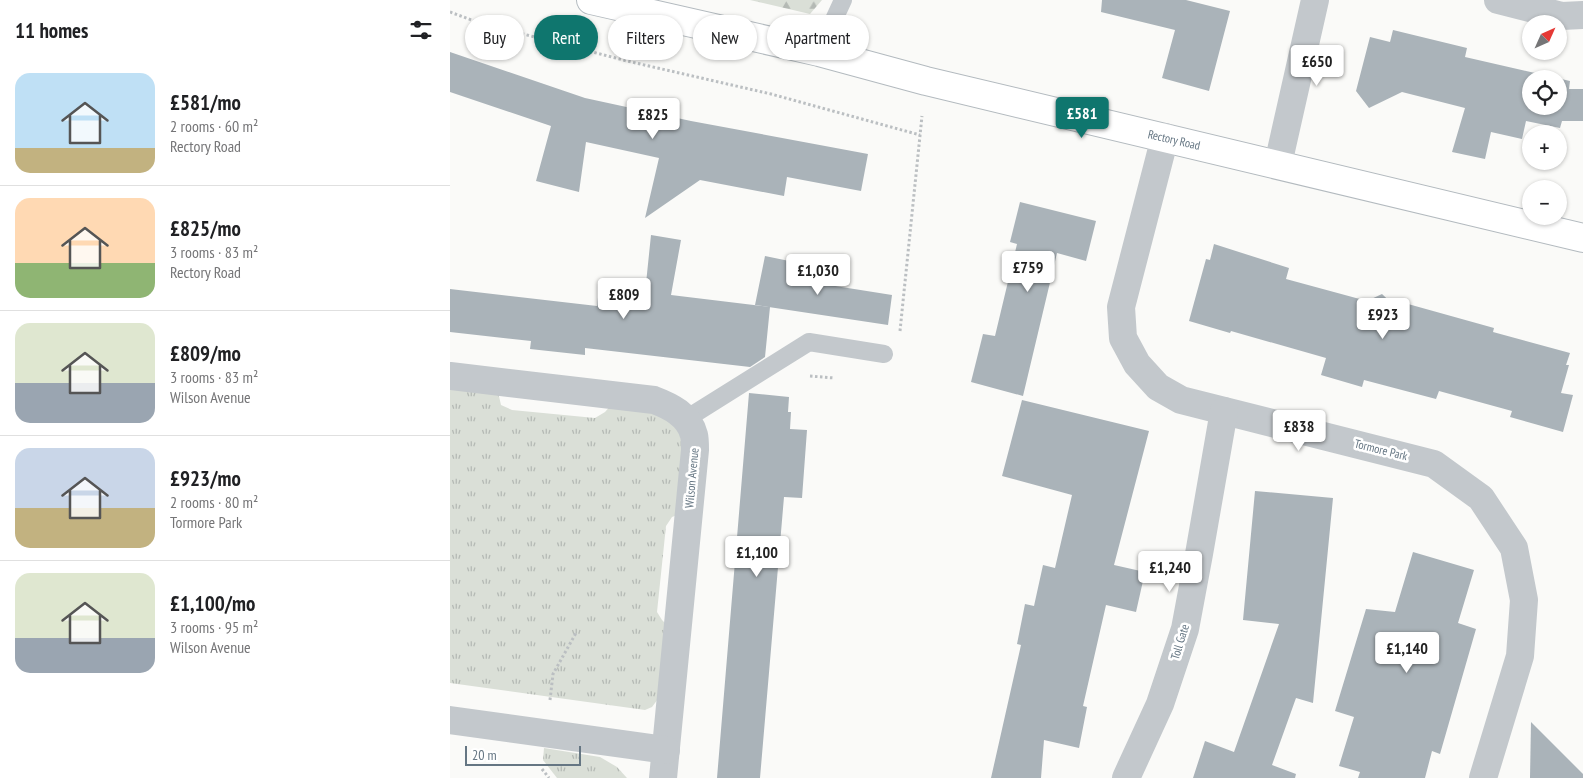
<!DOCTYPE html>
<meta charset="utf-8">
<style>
:root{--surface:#fff;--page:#f2f2f2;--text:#202124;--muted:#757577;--line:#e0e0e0;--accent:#0f766e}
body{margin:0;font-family:"PT Sans Narrow",sans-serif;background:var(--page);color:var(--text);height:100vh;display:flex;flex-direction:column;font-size:19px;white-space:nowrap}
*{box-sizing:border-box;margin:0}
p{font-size:16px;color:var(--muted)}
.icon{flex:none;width:28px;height:28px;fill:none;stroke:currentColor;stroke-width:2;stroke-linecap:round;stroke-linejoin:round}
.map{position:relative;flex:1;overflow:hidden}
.sheet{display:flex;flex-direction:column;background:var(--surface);width:450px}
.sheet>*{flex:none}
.guide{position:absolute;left:15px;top:15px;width:475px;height:45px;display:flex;gap:10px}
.needle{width:32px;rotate:45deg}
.buttons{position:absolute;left:1072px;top:15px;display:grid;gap:10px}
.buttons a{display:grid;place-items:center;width:45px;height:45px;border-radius:50%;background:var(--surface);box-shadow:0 1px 4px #0004;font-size:25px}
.scale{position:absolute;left:15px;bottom:12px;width:116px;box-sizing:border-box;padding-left:5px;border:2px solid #657683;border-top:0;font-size:14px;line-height:18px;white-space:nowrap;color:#657683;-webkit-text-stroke:4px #fff;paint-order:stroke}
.price{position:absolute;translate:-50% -42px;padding:0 11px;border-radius:5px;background:#fff;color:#222;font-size:16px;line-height:32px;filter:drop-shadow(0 1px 2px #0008)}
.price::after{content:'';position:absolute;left:50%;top:30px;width:15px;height:11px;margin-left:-8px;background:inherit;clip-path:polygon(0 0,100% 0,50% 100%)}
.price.selected{background:var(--accent);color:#fff}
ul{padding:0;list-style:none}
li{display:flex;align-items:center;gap:15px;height:125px;padding:0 15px}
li+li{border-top:1px solid var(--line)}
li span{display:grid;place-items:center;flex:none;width:140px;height:100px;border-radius:15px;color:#555}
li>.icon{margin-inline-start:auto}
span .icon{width:60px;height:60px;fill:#fffc;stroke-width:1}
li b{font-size:21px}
h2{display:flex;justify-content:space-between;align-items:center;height:60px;padding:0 15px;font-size:21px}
.chip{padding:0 18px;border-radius:22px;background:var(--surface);box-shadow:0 1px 4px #0004;font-size:18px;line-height:45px}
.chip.selected{background:var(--accent);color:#fff}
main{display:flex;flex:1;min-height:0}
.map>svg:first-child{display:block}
</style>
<main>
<section class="sheet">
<h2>11 homes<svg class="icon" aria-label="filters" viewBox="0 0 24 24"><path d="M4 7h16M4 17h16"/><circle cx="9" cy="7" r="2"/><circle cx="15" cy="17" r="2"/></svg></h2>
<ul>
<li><span style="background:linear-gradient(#bfe0f5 75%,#c2b280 0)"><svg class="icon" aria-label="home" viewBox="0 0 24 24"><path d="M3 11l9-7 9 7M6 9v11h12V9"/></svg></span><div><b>£581/mo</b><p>2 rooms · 60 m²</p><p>Rectory Road</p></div></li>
<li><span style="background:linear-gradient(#ffd9b3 65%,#8fb573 0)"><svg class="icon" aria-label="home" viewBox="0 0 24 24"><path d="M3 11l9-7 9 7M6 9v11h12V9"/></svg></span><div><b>£825/mo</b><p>3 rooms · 83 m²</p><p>Rectory Road</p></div></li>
<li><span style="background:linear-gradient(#dfe7d0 60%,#9aa5b1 0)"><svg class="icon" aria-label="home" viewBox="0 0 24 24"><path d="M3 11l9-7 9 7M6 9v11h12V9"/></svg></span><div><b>£809/mo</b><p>3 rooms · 83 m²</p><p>Wilson Avenue</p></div></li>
<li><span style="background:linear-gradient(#c9d6e8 60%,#c2b280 0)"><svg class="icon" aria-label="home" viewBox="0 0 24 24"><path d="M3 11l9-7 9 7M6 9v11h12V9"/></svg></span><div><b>£923/mo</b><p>2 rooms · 80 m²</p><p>Tormore Park</p></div></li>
<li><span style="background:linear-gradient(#dfe7d0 65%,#9aa5b1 0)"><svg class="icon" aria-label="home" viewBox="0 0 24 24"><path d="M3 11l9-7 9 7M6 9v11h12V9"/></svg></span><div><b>£1,100/mo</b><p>3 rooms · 95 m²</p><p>Wilson Avenue</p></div></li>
</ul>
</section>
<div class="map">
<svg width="1133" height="778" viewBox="0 0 1133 778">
<defs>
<pattern id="grass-tufts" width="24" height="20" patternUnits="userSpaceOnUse" patternTransform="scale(1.25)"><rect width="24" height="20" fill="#dadfd7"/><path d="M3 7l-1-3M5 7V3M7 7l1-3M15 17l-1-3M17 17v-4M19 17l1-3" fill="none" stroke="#b4b9b4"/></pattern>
<pattern id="forest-firs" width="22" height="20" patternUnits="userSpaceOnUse" patternTransform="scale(1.25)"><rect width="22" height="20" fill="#dadfd7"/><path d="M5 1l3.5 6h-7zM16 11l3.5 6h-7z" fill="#b4b9b4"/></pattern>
</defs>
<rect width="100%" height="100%" fill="#fafaf8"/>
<g fill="url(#grass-tufts)">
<path d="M0,388L48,392L51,405L62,410L145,418L155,412L163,403L215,412L236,437L230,514L222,517L216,526L207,612L212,620L218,626L208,699L202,707L195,710L0,683Z"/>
<path d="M94,748L150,757L167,767L177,778H107L93,760Z"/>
</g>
<path fill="url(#forest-firs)" d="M300,0H372L360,14Z"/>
<g fill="#aab3b9" fill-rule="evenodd">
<path d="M652,0H736L780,11L759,91L712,78L725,30L651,12Z"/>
<path d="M943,30L1017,48L1015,57L1120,81L1119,89H1133V121H1112L1110,128L1076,121L1072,139L1041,132L1035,159L1002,152L1015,108L952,92L919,108L906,91L920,37L940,42ZM1081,79H1109V106H1081Z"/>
<path d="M0,52L135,98L241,121L418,154L411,191L337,177L334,196L250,180L195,218L209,158L136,142L129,192L86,181L101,126L0,92Z"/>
<path d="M570,202L646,221L636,261L607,253L573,396L521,382L533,334L545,336L567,244L560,242Z"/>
<path d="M201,235L231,240L221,295L320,307L315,357L300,367L135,348V355L80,349L81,341L0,332V289L147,306L149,288L195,293Z"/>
<path d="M764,244L839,268L836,279L917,301L932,294L955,316L958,304L1044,328L1043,332L1120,353L1116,365H1119L1111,393L1123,395L1113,432L1060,417L1062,411L989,391L986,399L914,380L912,387L871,375L876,358L781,331L780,333L739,321L756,259L760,260Z"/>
<path d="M315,256L344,262L341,279L442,295L438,325L305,305Z"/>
<path d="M299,393L339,397L338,412H341L340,429L357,430L352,498L334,497L310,778H267Z"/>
<path d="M572,400L699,431L664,565L695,572L686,612L656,605L633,706L637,707L629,748L594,740L591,778H541L571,645L567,644L575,604L584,606L593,565L605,568L622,495L552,476Z"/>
<path d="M805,491L883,498L863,703L846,698L822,765L846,774L845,778H743L755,741L784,752L829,624L793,620Z"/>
<path d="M963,552L1024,570L1008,623L1026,629L990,754L982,751L975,778H908L910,772L889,766L904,717L885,711L916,609L945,612Z"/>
<path d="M1081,722L1133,774V778H1080Z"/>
</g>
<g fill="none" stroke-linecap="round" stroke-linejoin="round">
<g stroke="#b3babf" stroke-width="30">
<path id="secondary" d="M141,0L369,52L476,81L1133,238"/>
</g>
<g stroke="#bbbfc2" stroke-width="3" stroke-dasharray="2.5 2.5" stroke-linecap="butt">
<path d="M0,12L27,22L177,61L321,94L470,135"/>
<path d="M450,331L472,116"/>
<path d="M360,376L384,378"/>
<path d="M100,700L103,674L126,633"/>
<path d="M92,769L99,778"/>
</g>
<g stroke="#c3c8cc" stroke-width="18">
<path d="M369,52L393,0"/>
<path d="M236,419L359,342L434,354"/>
</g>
<g stroke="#c3c8cc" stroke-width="28">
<path d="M1048,0L1112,16L1133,15"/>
<path d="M715,137L671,307L673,338L687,364L708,387L731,400L984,464L1031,498L1064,548L1074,600L1070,656L1033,778"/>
<path d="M828,164L865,0"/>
<path d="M0,376L204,400C220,406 239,415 244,435C245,439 245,446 245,450L213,778"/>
<path d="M0,720L216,750"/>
<path d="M676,778L710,704L735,629L749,554L774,411"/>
</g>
<use href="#secondary" stroke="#fff" stroke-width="28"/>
</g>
<g text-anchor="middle" stroke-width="5" stroke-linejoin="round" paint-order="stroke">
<g font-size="12" fill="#657683" stroke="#fff">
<text transform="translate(724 140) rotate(13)" y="4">Rectory Road</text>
<text transform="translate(931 450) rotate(14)" y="4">Tormore Park</text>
<text transform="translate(242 478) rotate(-85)" y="4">Wilson Avenue</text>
<text transform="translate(730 642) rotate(-73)" y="4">Toll Gate</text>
</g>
</g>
</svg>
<div class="buttons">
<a><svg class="needle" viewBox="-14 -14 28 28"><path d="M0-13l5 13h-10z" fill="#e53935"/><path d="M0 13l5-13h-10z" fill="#757577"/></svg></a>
<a><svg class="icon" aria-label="locate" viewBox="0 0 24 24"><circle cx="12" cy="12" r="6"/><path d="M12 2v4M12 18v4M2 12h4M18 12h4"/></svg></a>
<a>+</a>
<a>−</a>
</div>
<div class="scale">20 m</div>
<b class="price" style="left:867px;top:87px">£650</b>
<b class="price selected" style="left:632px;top:139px">£581</b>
<b class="price" style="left:203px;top:140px">£825</b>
<b class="price" style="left:578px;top:293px">£759</b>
<b class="price" style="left:368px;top:296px">£1,030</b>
<b class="price" style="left:174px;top:320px">£809</b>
<b class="price" style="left:933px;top:340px">£923</b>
<b class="price" style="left:849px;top:452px">£838</b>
<b class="price" style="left:307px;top:578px">£1,100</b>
<b class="price" style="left:720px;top:593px">£1,240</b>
<b class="price" style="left:957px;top:674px">£1,140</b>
<div class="guide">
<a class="chip">Buy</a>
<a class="chip selected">Rent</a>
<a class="chip">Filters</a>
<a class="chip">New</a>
<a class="chip">Apartment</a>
</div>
</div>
</main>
